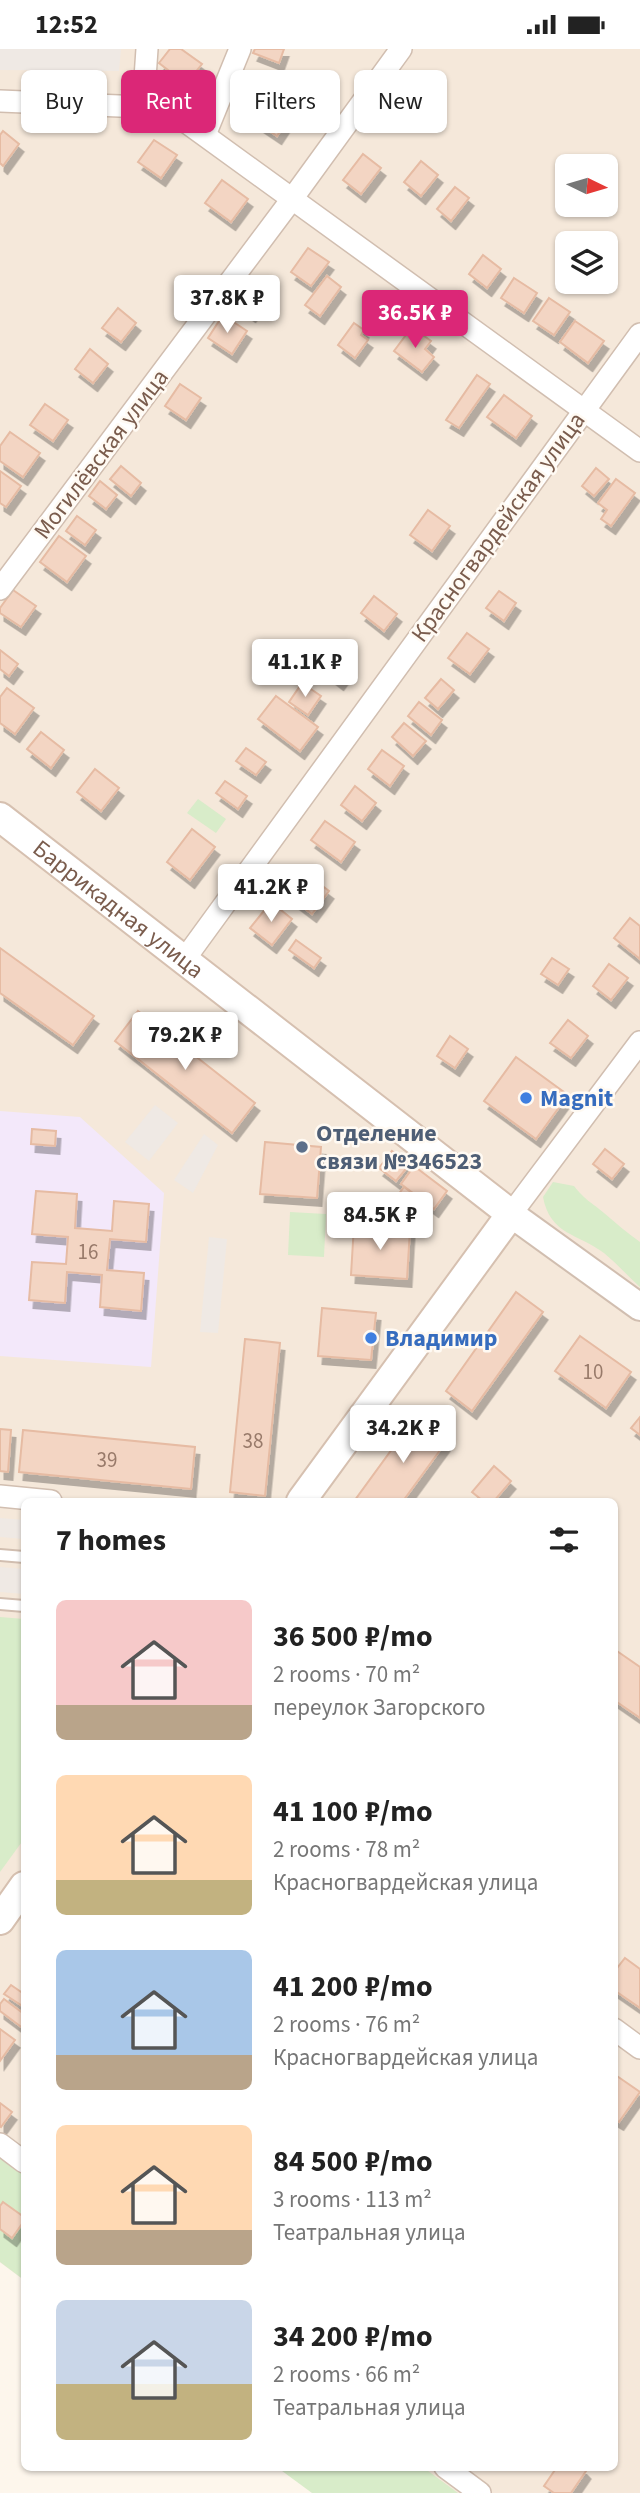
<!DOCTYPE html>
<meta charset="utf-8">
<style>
:root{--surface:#fff;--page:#f6f6f6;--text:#222;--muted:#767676;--accent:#db2777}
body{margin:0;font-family:"Source Sans 3",sans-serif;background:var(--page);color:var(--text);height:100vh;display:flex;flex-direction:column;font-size:26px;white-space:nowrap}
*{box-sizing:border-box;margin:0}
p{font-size:23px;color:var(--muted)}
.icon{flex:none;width:38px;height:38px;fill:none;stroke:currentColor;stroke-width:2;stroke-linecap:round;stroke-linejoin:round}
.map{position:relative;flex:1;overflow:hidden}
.panel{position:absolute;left:21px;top:1449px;width:597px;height:973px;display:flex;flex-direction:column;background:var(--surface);border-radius:10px;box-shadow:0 2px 5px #0004}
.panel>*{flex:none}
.guide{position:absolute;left:21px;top:21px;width:598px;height:63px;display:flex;gap:14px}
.needle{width:46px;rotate:95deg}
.buttons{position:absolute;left:555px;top:105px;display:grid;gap:14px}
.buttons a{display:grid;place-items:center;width:63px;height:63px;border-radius:10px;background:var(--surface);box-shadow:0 2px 5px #0004;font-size:35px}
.price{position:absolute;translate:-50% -60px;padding:0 16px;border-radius:7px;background:#fff;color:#222;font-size:23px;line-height:46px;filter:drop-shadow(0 2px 4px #0008)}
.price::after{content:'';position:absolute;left:50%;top:42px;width:21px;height:16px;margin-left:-10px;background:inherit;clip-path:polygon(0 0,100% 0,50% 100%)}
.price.active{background:var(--accent);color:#fff}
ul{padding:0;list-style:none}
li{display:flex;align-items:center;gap:21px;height:175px;padding:0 35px}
li span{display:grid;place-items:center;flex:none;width:196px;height:140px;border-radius:10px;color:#555}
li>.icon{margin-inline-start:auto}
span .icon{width:84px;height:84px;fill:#fffc;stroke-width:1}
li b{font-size:30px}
h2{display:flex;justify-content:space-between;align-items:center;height:84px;padding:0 35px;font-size:30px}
.chip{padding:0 24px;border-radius:10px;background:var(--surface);box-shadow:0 2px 5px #0004;font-size:24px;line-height:63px}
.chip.active{background:var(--accent);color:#fff}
.status{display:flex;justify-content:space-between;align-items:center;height:49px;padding:0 35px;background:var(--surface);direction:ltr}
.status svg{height:19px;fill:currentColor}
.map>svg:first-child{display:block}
</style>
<div class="status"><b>12:52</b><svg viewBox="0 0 49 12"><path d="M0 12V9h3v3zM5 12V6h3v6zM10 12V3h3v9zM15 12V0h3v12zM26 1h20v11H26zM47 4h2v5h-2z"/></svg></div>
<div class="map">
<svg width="640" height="2444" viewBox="0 0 640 2444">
<defs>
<filter id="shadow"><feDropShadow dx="4.5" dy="8" stdDeviation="0" flood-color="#0004"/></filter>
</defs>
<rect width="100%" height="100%" fill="#fdf6ec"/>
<g fill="#f5e8da" fill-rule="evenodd">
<path d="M0,0H640V2444H322L286,2419L614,2418V1452H24V1577L0,1576ZM567,117H606V156H567ZM567,194H606V233H567Z"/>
<path d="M24,1755V2231L0,2213V1788Z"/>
</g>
<g fill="#efe9e4">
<path d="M0,0H121L119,22L0,21Z"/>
<path d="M155,1056L178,1074L149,1112L125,1093Z"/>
<path d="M204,1085L218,1096L193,1144L174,1131Z"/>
<path d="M209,1188L227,1190L218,1284L200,1283Z"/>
<path d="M0,1469L24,1471V1490L0,1488Z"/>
<path d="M0,1518L24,1520V1545L0,1543Z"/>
</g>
<path fill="#f3e8fa" d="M0,1062L80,1068L164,1144L151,1318L0,1307Z"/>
<g fill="#d8ecc9">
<path d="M198,750L226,770L216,784L187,764Z"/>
<path d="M553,1133L574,1137C585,1151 591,1153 604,1164C616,1174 627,1184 640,1193V1238C628,1227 616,1214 604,1204C579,1185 550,1186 543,1148Z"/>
<path d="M290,1163L326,1165L324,1208L288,1206Z"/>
<path d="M0,1568L24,1570V1790L0,1823Z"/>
<path d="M0,2106L24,2124V2231L0,2213Z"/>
<path d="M278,2419H424L458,2444H312Z"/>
</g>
<g fill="#f3d5c3" stroke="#e6bba3" stroke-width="2" filter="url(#shadow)">
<path d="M170,0H181L202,15L186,35L159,14Z"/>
<path d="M255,0H284L279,14L253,4Z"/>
<path d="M269,47L293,63L277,87L253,71Z"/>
<path d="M3,82L19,95L3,117L0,114V86Z"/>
<path d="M154,91L177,106L161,129L138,113Z"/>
<path d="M363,105L381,119L361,145L343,131Z"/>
<path d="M421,112L438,126L421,147L404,133Z"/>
<path d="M222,131L248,150L231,173L205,154Z"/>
<path d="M455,138L469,149L451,172L437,160Z"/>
<path d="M308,199L329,213L311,237L291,223Z"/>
<path d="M483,206L501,220L487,239L469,225Z"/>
<path d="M327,227L341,238L320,267L305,256Z"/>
<path d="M514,229L537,244L524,264L501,249Z"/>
<path d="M241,238L260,253L251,265L232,251Z"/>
<path d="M549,249L570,263L554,286L533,272Z"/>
<path d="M118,259L136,274L121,293L102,279Z"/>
<path d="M223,266L247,282L232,305L208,289Z"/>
<path d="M575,272L604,292L588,314L560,293Z"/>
<path d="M354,274L364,281L361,286L368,291L355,309L338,296Z"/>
<path d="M412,278L431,292L425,300L434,308L422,323L394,302Z"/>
<path d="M90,300L108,315L93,334L75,320Z"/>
<path d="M477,326L490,335L459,379L446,371Z"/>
<path d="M180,335L201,349L186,371L165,357Z"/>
<path d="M504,346L532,367L516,389L487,368Z"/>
<path d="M45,355L68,371L53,392L30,376Z"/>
<path d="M10,383L40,404L23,428L0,412V397Z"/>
<path d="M121,417L141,434L131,447L110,430Z"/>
<path d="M596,419L609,430L594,447L582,437Z"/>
<path d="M0,422L21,437L6,458L0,454Z"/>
<path d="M616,430L635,444L611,477L601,470L607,461L598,454Z"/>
<path d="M100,432L117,446L106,460L89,447Z"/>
<path d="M428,461L450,477L432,502L410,486Z"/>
<path d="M77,467L96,481L85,496L66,482Z"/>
<path d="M59,487L86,507L67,533L40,513Z"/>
<path d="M13,541L36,557L21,578L0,564V559Z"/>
<path d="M499,542L516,554L504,572L486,559Z"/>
<path d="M374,547L397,565L384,582L361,564Z"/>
<path d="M467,584L489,600L470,625L448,609Z"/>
<path d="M0,601L18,615L9,627L0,620Z"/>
<path d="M332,604L350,618L339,633L321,619Z"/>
<path d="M441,630L454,641L438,660L425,649Z"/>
<path d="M302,634L321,647L308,666L289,653Z"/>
<path d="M7,639L34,659L15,685L0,674V648Z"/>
<path d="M276,647L318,678L300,702L258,670Z"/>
<path d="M419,653L442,671L431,686L408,667Z"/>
<path d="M404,674L426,692L413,707L392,688Z"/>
<path d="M41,683L64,701L51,719L27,700Z"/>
<path d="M246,699L266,713L256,726L236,712Z"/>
<path d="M382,701L404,717L390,737L368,720Z"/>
<path d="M95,720L119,739L101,762L77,743Z"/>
<path d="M225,732L247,747L238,760L216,744Z"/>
<path d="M355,737L376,754L362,772L341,756Z"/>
<path d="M325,772L355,793L341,813L311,791Z"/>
<path d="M192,780L215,798L190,831L167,813Z"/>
<path d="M296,817L329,842L312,865L279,840Z"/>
<path d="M271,853L292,870L272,896L250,879Z"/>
<path d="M630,869L640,877V910L614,889Z"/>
<path d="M296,891L321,909L314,919L289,901Z"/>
<path d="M0,899L94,967L73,996L0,944Z"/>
<path d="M552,909L569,920L558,936L541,925Z"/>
<path d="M609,915L628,929L611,951L593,937Z"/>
<path d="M138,962L255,1054L232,1084L115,992Z"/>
<path d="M568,971L588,987L571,1009L550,994Z"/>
<path d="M450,987L468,1000L455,1019L437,1007Z"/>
<path d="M516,1008L568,1046L536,1090L484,1052Z"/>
<path d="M32,1080L56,1082L55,1097L31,1095Z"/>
<path d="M265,1093L321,1098L317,1149L260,1145Z"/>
<path d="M605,1100L624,1115L612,1130L593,1115Z"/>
<path d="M392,1102L410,1115L396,1132L379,1119Z"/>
<path d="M414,1117L447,1142L434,1160L401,1135Z"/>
<path d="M404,1138L416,1147L410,1155L398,1146Z"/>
<path d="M36,1142L77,1145L75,1179L112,1182L114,1152L149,1155L146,1193L110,1190L107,1221L144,1224L141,1262L100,1258L102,1226L67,1223L65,1254L29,1251L32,1213L66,1215L68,1188L32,1185Z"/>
<path d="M354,1176L410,1180L407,1230L351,1226Z"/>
<path d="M516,1243L543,1263L472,1362L446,1342Z"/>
<path d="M322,1259L376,1264L371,1311L318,1307Z"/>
<path d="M580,1287L631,1323L606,1359L555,1322Z"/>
<path d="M245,1290L280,1294L265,1447L230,1443Z"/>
<path d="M640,1368V1386L631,1379Z"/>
<path d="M414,1370L446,1393L403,1452H357L355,1451Z"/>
<path d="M0,1380L11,1381L8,1423L0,1422Z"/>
<path d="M23,1381L195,1398L191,1440L19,1423Z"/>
<path d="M494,1417L511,1432L494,1452H483L472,1443Z"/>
<path d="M614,1600L640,1618V1669L614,1651Z"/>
<path d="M625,1909L640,1920V1959L614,1941V1923Z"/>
<path d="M11,1936L24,1945V1958L4,1945Z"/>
<path d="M4,1950L24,1965V1980L0,1962V1955Z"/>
<path d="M0,1980L15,1991L0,2012Z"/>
<path d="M614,2025L640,2043L619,2073L614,2070Z"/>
<path d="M0,2054L12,2063L1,2078L0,2077Z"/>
<path d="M3,2153L24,2168V2172L12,2189L0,2180V2157Z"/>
<path d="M557,2418H582L586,2422L571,2444H554L544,2437Z"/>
</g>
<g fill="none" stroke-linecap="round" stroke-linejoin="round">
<g stroke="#d1beb0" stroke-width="14">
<g id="service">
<path d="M0,1506L24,1508"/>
<path d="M0,1555L24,1557"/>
</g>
</g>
<g stroke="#d1beb0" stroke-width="24">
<g id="minor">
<path d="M0,52L143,58L175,65L640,402"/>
<path d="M143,58L147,0"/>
<path d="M205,86L240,0"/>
<path d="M0,540L292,150L401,0"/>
<path d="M184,911L640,285"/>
<path d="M511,1165L640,993"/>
<path d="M0,1447L51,1452"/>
<path d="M614,1980L640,1999"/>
<path d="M0,2095L24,2113"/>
<path d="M445,2418L480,2444"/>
</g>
</g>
<g stroke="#d1beb0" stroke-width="30">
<path id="tertiary" d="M511,1165L640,1258"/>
</g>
<g stroke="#d6c0b0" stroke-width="32">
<g id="secondary">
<path id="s1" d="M0,768L511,1165L301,1452"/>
<path d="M0,1871L24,1837"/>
</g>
</g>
<use href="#service" stroke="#fff" stroke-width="10"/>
<use href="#minor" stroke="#fff" stroke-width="21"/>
<use href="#tertiary" stroke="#fff" stroke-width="26"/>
<use href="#secondary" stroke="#fff" stroke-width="28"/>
</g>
<g fill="#3f7fe0" stroke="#fffaf3" stroke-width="2.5">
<circle cx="526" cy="1049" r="7"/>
<circle cx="371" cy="1289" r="7"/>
</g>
<circle fill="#5c6f8a" stroke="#fffaf3" stroke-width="2.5" cx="302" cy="1098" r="7"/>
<g text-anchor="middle" stroke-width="5" stroke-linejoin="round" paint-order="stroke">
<g font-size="21" fill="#987a6a">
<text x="88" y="1210">16</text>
<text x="593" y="1330">10</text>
<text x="253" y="1399">38</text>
<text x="107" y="1418">39</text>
</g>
<g font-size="24" fill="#7a5c4d" stroke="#fffaf3">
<text transform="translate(101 405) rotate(-53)" y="8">Могилёвская улица</text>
<text transform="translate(498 478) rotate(-54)" y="8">Красногвардейская улица</text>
<text dy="8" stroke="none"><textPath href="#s1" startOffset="150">Баррикадная улица</textPath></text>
</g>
<g font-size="24" font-weight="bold" fill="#366cbe" stroke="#fffaf3" text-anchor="start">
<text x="540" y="1057">Magnit</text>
<text x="385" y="1297">Владимир</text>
</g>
<g font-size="24" font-weight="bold" fill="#4e5e75" stroke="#fffaf3" text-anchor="start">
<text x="316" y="1092">Отделение<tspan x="316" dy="28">связи №346523</tspan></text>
</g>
</g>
</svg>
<div class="buttons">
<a><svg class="needle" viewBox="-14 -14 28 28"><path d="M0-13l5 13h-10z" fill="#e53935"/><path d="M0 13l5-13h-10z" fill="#767676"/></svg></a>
<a><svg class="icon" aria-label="layers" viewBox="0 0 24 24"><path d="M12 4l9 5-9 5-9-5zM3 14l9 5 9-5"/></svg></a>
</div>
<b class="price" style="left:227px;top:286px">37.8K ₽</b>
<b class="price active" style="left:415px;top:301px">36.5K ₽</b>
<b class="price" style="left:305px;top:650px">41.1K ₽</b>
<b class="price" style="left:271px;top:875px">41.2K ₽</b>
<b class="price" style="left:185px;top:1023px">79.2K ₽</b>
<b class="price" style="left:380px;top:1203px">84.5K ₽</b>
<b class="price" style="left:403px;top:1416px">34.2K ₽</b>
<div class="guide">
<a class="chip">Buy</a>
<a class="chip active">Rent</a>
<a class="chip">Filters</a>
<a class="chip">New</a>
</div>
<section class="panel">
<h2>7 homes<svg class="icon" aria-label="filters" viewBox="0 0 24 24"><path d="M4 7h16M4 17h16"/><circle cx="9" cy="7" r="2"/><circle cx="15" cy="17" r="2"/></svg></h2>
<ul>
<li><span style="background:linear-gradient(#f6c9c9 75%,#b9a48a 0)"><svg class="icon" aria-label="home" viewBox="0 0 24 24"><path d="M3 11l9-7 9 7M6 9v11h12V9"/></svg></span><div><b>36 500 ₽/mo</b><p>2 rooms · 70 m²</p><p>переулок Загорского</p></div></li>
<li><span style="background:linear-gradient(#ffd9b3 75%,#c2b280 0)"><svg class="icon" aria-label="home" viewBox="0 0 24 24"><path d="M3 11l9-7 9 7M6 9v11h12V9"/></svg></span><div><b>41 100 ₽/mo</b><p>2 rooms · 78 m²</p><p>Красногвардейская улица</p></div></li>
<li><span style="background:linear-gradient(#a9c7e8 75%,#b9a48a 0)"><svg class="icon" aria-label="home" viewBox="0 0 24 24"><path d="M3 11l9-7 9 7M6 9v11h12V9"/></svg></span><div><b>41 200 ₽/mo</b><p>2 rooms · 76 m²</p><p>Красногвардейская улица</p></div></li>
<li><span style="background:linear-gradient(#ffd9b3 75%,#b9a48a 0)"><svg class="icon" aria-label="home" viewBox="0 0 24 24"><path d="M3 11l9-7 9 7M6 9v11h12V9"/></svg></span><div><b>84 500 ₽/mo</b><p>3 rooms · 113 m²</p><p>Театральная улица</p></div></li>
<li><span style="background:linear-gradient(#c9d6e8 60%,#c2b280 0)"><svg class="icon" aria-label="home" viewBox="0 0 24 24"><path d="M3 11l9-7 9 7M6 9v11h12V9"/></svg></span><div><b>34 200 ₽/mo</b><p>2 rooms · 66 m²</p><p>Театральная улица</p></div></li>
</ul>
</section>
</div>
